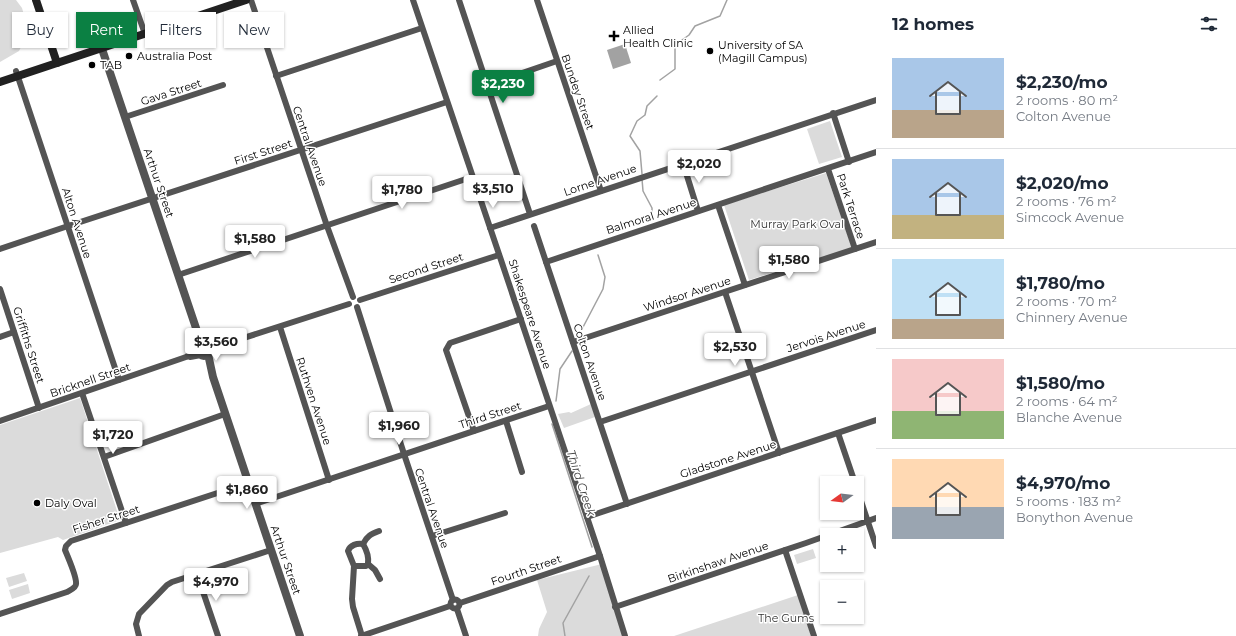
<!DOCTYPE html>
<meta charset="utf-8">
<style>
:root{--surface:#fff;--page:#f6f6f7;--text:#1f2937;--muted:#747a83;--line:#e0e1e3;--accent:#0b8043}
body{margin:0;font-family:Montserrat,sans-serif;background:var(--page);color:var(--text);height:100vh;display:flex;flex-direction:column;font-size:15px;white-space:nowrap}
*{box-sizing:border-box;margin:0}
p{font-size:13px;color:var(--muted)}
.icon{flex:none;width:22px;height:22px;fill:none;stroke:currentColor;stroke-width:2;stroke-linecap:round;stroke-linejoin:round}
.map{position:relative;flex:1;overflow:hidden}
.side{display:flex;flex-direction:column;background:var(--surface);width:360px}
.side>*{flex:none}
.hud{position:absolute;left:12px;top:12px;width:380px;height:36px;display:flex;gap:8px}
.needle{width:26px;rotate:255deg}
.fabs{position:absolute;left:820px;top:476px;display:grid;gap:8px}
.fabs a{display:grid;place-items:center;width:44px;height:44px;border-radius:0px;background:var(--surface);box-shadow:0 1px 3px #0004;font-size:20px}
.price{position:absolute;translate:-50% -34px;padding:0 9px;border-radius:4px;background:#fff;color:#222;font-size:13px;line-height:26px;filter:drop-shadow(0 1px 2px #0008)}
.price::after{content:'';position:absolute;left:50%;top:24px;width:12px;height:9px;margin-left:-6px;background:inherit;clip-path:polygon(0 0,100% 0,50% 100%)}
.price.on{background:var(--accent);color:#fff}
ul{padding:0;list-style:none}
li{display:flex;align-items:center;gap:12px;height:100px;padding:0 16px}
li+li{border-top:1px solid var(--line)}
li span{display:grid;place-items:center;flex:none;width:112px;height:80px;border-radius:0px;color:#555}
li>.icon{margin-inline-start:auto}
span .icon{width:48px;height:48px;fill:#fffc;stroke-width:1}
li b{font-size:17px}
h2{display:flex;justify-content:space-between;align-items:center;height:48px;padding:0 16px;font-size:17px}
.pill{padding:0 14px;border-radius:0px;background:var(--surface);box-shadow:0 1px 3px #0004;font-size:14px;line-height:36px}
.pill.on{background:var(--accent);color:#fff}
main{display:flex;flex:1;min-height:0}
.map>svg:first-child{display:block}
</style>
<main>
<div class="map">
<svg width="876" height="636" viewBox="0 0 876 636">
<rect width="100%" height="100%" fill="#fff"/>
<g fill="#dbdbdb">
<path d="M0,0H16L22,8L28,29L24,41L19,51L0,62Z"/>
<path d="M830,121L842,157L819,164L807,129Z"/>
<path d="M826,173L852,248L749,280L724,205Z"/>
<path d="M80,398L120,520L63,540L58,537L0,553V425Z"/>
<path d="M591,404L595,417L564,428L558,414L569,412L571,413Z"/>
<path d="M813,549L816,558L797,564L794,555Z"/>
<path d="M602,564L625,636H538L539,629L547,612L537,580Z"/>
<path d="M24,573L27,581L9,587L6,578Z"/>
<path d="M28,584L30,593L12,599L9,590Z"/>
<path d="M798,595L811,636H674Z"/>
</g>
<path fill="#a2a2a2" d="M625,44L631,63L613,69L607,50Z"/>
<g fill="none" stroke-linecap="round" stroke-linejoin="round">
<g stroke="#a2a2a2" stroke-width="1.5">
<path d="M660,80L675,69V45L689,35L695,26L720,16L727,0"/>
<path d="M642,174L640,151L630,136L637,121L645,115L647,106L657,96"/>
<path d="M642,179L643,191L652,208V219"/>
<path d="M581,331L603,289L605,277L598,255"/>
<path d="M556,401L560,369L572,351"/>
<path d="M552,424L592,547"/>
<path d="M565,636L563,623L589,576"/>
</g>
<g stroke="#545454" stroke-width="6">
<path d="M133,0L145,34"/>
<path d="M251,0L327,226L353,297"/>
<path d="M413,0L501,260L600,556L625,636"/>
<path d="M459,0L530,214"/>
<path d="M537,0L601,191"/>
<path d="M16,71L119,380"/>
<path d="M276,76L422,28"/>
<path d="M487,85L557,61"/>
<path d="M833,113L849,162"/>
<path d="M125,117L223,85"/>
<path d="M683,163L698,211"/>
<path d="M828,169L855,249"/>
<path d="M718,205L745,285"/>
<path d="M534,226L627,504"/>
<path d="M490,228L876,100"/>
<path d="M0,249L68,226L447,102"/>
<path d="M546,262L876,152"/>
<path d="M178,275L472,177"/>
<path d="M0,289L39,408"/>
<path d="M725,292L779,453"/>
<path d="M360,300L499,255"/>
<path d="M357,307L404,454L453,600"/>
<path d="M280,327L329,480"/>
<path d="M0,337L14,332"/>
<path d="M573,342L876,242"/>
<path d="M208,348L225,344L349,304"/>
<path d="M190,357L201,355"/>
<path d="M82,393L126,523"/>
<path d="M0,421L186,357L199,350"/>
<path d="M506,421L522,472"/>
<path d="M600,422L876,330"/>
<path d="M474,431L446,350L450,343L521,319"/>
<path d="M838,433L855,483"/>
<path d="M104,457L225,414"/>
<path d="M857,489L876,546"/>
<path d="M255,504L549,406"/>
<path d="M587,517L876,420"/>
<path d="M432,536L505,513"/>
<path d="M363,544C367,536 371,534 379,531"/>
<path d="M785,550L814,636"/>
<path d="M368,564L375,570L380,579"/>
<path d="M354,566H366L368,564C369,557 366,549 363,544"/>
<path d="M197,574L218,636"/>
<circle cx="455" cy="604" r="4.5"/>
<path d="M460,603L600,556"/>
<path d="M615,607L806,543L876,518"/>
<path d="M457,609L466,636"/>
<path d="M0,614L67,592C70,590 76,588 76,584C77,578 68,557 65,550L66,546L71,541L248,483"/>
<path d="M139,636L136,624L139,614L167,585L172,582L271,550"/>
<path d="M361,636L450,606"/>
<path d="M362,636L353,607L352,599L354,566L348,551C350,545 357,543 363,544"/>
</g>
<g stroke="#545454" stroke-width="8">
<path d="M100,43L197,331L200,348"/>
<circle cx="204" cy="351" r="5"/>
<path d="M208,354L213,377L300,636"/>
</g>
<g stroke="#212121" stroke-width="8">
<path d="M36,0L57,63"/>
<path d="M0,82L246,0"/>
</g>
</g>
<g fill="#000" stroke="#fff" stroke-width="1.5">
<path d="M612 30h4v4h4v4h-4v4h-4v-4h-4v-4h4z"/>
<circle cx="710" cy="51" r="4"/>
<circle cx="129" cy="56" r="4"/>
<circle cx="92" cy="65" r="4"/>
<circle cx="37" cy="503" r="4"/>
</g>
<g text-anchor="middle" stroke-width="3" stroke-linejoin="round" paint-order="stroke">
<g font-size="11" fill="#000" stroke="#fff" text-anchor="start">
<text x="623" y="34">Allied<tspan x="623" dy="13">Health Clinic</tspan></text>
<text x="718" y="49">University of SA<tspan x="718" dy="13">(Magill Campus)</tspan></text>
<text x="137" y="60">Australia Post</text>
<text x="100" y="69">TAB</text>
<text x="45" y="507">Daly Oval</text>
</g>
<g font-size="11" fill="#000" stroke="#fff">
<text transform="translate(171 92) rotate(-18)" y="4">Gava Street</text>
<text transform="translate(578 92) rotate(71)" y="4">Bundey Street</text>
<text transform="translate(310 146) rotate(71)" y="4">Central Avenue</text>
<text transform="translate(263 152) rotate(-18)" y="4">First Street</text>
<text transform="translate(600 180) rotate(-19)" y="4">Lorne Avenue</text>
<text transform="translate(159 183) rotate(71)" y="4">Arthur Street</text>
<text transform="translate(851 206) rotate(72)" y="4">Park Terrace</text>
<text transform="translate(651 216) rotate(-18)" y="4">Balmoral Avenue</text>
<text transform="translate(77 223) rotate(72)" y="4">Alton Avenue</text>
<text transform="translate(426 268) rotate(-18)" y="4">Second Street</text>
<text transform="translate(687 294) rotate(-18)" y="4">Windsor Avenue</text>
<text transform="translate(530 314) rotate(72)" y="4">Shakespeare Avenue</text>
<text transform="translate(826 336) rotate(-18)" y="4">Jervois Avenue</text>
<text transform="translate(29 345) rotate(72)" y="4">Griffiths Street</text>
<text transform="translate(590 362) rotate(71)" y="4">Colton Avenue</text>
<text transform="translate(90 380) rotate(-19)" y="4">Bricknell Street</text>
<text transform="translate(314 401) rotate(72)" y="4">Ruthven Avenue</text>
<text transform="translate(490 415) rotate(-18)" y="4">Third Street</text>
<text transform="translate(728 459) rotate(-18)" y="4">Gladstone Avenue</text>
<text transform="translate(432 508) rotate(71)" y="4">Central Avenue</text>
<text transform="translate(106 519) rotate(-18)" y="4">Fisher Street</text>
<text transform="translate(286 560) rotate(71)" y="4">Arthur Street</text>
<text transform="translate(718 562) rotate(-19)" y="4">Birkinshaw Avenue</text>
<text transform="translate(526 570) rotate(-19)" y="4">Fourth Street</text>
</g>
<g font-size="11" fill="#323232" stroke="#fff">
<text x="797" y="228">Murray Park Oval</text>
<text x="786" y="622">The Gums</text>
</g>
<g font-size="12" font-style="italic" fill="#434343" stroke="#fff">
<text transform="translate(581 483) rotate(72)" y="4">Third Creek</text>
</g>
</g>
</svg>
<div class="fabs">
<a><svg class="needle" viewBox="-14 -14 28 28"><path d="M0-13l5 13h-10z" fill="#e53935"/><path d="M0 13l5-13h-10z" fill="#747a83"/></svg></a>
<a>+</a>
<a>−</a>
</div>
<b class="price on" style="left:503px;top:104px">$2,230</b>
<b class="price" style="left:699px;top:184px">$2,020</b>
<b class="price" style="left:493px;top:209px">$3,510</b>
<b class="price" style="left:402px;top:210px">$1,780</b>
<b class="price" style="left:255px;top:259px">$1,580</b>
<b class="price" style="left:789px;top:280px">$1,580</b>
<b class="price" style="left:216px;top:362px">$3,560</b>
<b class="price" style="left:735px;top:367px">$2,530</b>
<b class="price" style="left:399px;top:446px">$1,960</b>
<b class="price" style="left:113px;top:455px">$1,720</b>
<b class="price" style="left:247px;top:510px">$1,860</b>
<b class="price" style="left:216px;top:602px">$4,970</b>
<div class="hud">
<a class="pill">Buy</a>
<a class="pill on">Rent</a>
<a class="pill">Filters</a>
<a class="pill">New</a>
</div>
</div>
<section class="side">
<h2>12 homes<svg class="icon" aria-label="filters" viewBox="0 0 24 24"><path d="M4 7h16M4 17h16"/><circle cx="9" cy="7" r="2"/><circle cx="15" cy="17" r="2"/></svg></h2>
<ul>
<li><span style="background:linear-gradient(#a9c7e8 65%,#b9a48a 0)"><svg class="icon" aria-label="home" viewBox="0 0 24 24"><path d="M3 11l9-7 9 7M6 9v11h12V9"/></svg></span><div><b>$2,230/mo</b><p>2 rooms · 80 m²</p><p>Colton Avenue</p></div></li>
<li><span style="background:linear-gradient(#a9c7e8 70%,#c2b280 0)"><svg class="icon" aria-label="home" viewBox="0 0 24 24"><path d="M3 11l9-7 9 7M6 9v11h12V9"/></svg></span><div><b>$2,020/mo</b><p>2 rooms · 76 m²</p><p>Simcock Avenue</p></div></li>
<li><span style="background:linear-gradient(#bfe0f5 75%,#b9a48a 0)"><svg class="icon" aria-label="home" viewBox="0 0 24 24"><path d="M3 11l9-7 9 7M6 9v11h12V9"/></svg></span><div><b>$1,780/mo</b><p>2 rooms · 70 m²</p><p>Chinnery Avenue</p></div></li>
<li><span style="background:linear-gradient(#f6c9c9 65%,#8fb573 0)"><svg class="icon" aria-label="home" viewBox="0 0 24 24"><path d="M3 11l9-7 9 7M6 9v11h12V9"/></svg></span><div><b>$1,580/mo</b><p>2 rooms · 64 m²</p><p>Blanche Avenue</p></div></li>
<li><span style="background:linear-gradient(#ffd9b3 60%,#9aa5b1 0)"><svg class="icon" aria-label="home" viewBox="0 0 24 24"><path d="M3 11l9-7 9 7M6 9v11h12V9"/></svg></span><div><b>$4,970/mo</b><p>5 rooms · 183 m²</p><p>Bonython Avenue</p></div></li>
</ul>
</section>
</main>
